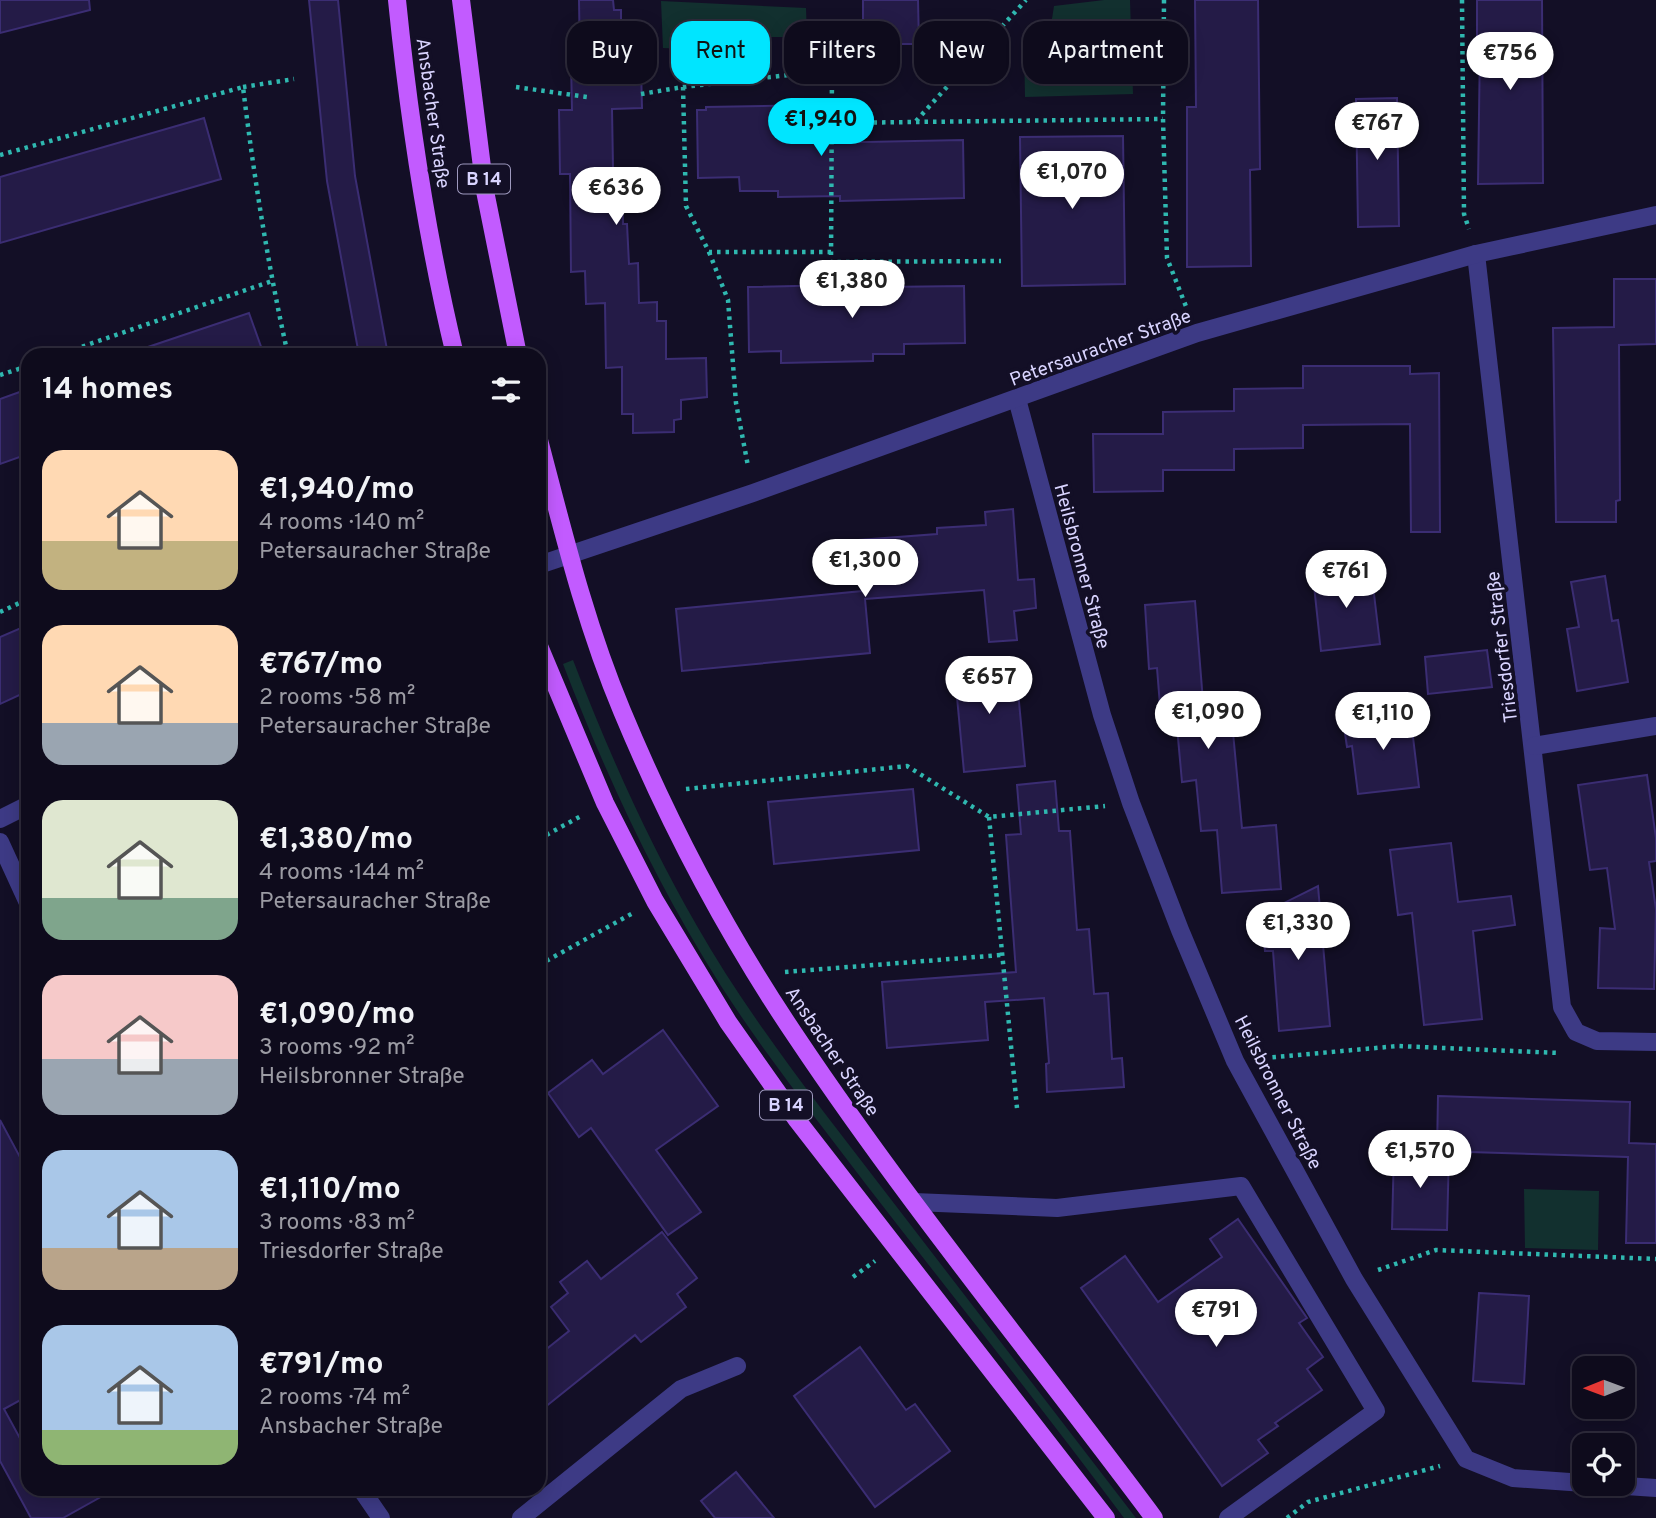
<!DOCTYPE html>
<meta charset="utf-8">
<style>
:root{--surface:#0e0b1c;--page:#1c1929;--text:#f1f3f6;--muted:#9b9ba3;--line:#2e2b3b;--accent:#00e5ff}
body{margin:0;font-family:Overpass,sans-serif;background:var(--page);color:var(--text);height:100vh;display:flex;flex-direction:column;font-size:26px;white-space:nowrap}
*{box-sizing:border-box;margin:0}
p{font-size:23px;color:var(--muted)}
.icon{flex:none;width:38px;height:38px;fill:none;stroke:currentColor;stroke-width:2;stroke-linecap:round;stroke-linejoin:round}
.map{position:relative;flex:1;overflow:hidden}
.drawer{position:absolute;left:21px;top:348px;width:525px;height:1148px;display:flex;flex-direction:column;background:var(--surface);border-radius:21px;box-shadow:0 4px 18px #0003,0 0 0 2px var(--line)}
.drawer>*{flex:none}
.banner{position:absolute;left:567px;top:21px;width:665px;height:63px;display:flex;gap:14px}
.needle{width:46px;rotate:269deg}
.buttons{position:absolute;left:1572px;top:1356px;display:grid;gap:14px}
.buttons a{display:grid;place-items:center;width:63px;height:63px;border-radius:14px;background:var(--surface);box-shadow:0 4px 18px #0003,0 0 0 2px var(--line);font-size:35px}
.price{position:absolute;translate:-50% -60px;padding:0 16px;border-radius:24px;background:#fff;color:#222;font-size:23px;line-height:46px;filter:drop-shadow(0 2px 4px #0008)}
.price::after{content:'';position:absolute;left:50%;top:42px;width:21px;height:16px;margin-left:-10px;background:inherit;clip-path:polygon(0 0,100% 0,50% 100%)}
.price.current{background:var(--accent);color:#111}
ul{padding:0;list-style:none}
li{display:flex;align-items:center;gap:21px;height:175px;padding:0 21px}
li span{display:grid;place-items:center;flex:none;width:196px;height:140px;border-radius:21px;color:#555}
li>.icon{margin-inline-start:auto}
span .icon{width:84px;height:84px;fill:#fffc;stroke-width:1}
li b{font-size:30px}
h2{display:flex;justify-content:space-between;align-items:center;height:84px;padding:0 21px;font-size:30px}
.pill{padding:0 24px;border-radius:21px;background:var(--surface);box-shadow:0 4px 18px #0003,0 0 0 2px var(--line);font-size:24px;line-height:63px}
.pill.current{background:var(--accent);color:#111}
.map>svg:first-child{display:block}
</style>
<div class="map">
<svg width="1656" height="1518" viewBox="0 0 1656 1518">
<rect width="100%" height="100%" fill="#130f26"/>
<g fill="#12302f">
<path d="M1104,0H1130L1133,94L1025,97L1024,44L1049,38L1054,6Z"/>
<path d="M661,1L806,8L807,37H714L707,50L663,48Z"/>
<path d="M573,660C608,751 648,841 697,926C734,991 778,1051 823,1111L1136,1518H1124C1041,1406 953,1297 868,1187C818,1121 766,1056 721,986C657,885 606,776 563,664Z"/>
<path d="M1524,1189L1599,1191L1598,1250L1525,1248Z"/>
</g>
<g fill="#241b47" stroke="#3b2d73" stroke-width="2">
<path d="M0,0H89L90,10L0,33Z"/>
<path d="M309,0H338L355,176L388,355H359L327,181Z"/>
<path d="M579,0H613L614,10H621V29H629V68H641L642,108L612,109L613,168H622L623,224H627L629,264L638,263L639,303L657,302V321H666V359L706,358L707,397L681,400V419L674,420V432L633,433V414H622V367L606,368L605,303L586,304L585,271L571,272L570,174H560L559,110H572L571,62H580Z"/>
<path d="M863,0H918L919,44H863Z"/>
<path d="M1195,0H1258L1260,169L1250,170L1251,266L1187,267V107H1196Z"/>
<path d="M1477,0H1542L1543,183L1478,184L1480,45H1477Z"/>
<path d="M1397,98L1399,226L1358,227L1356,99Z"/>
<path d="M817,105V143L963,140L964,198L840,201V196L778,197V191H740L739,177L698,178L697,110H706V107Z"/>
<path d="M204,118L221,179L0,243V177Z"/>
<path d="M1123,136L1125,284L1022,286L1020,137Z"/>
<path d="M1614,279H1656V344L1619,345L1620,500L1616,501V522H1556L1553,328L1614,327Z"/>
<path d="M883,284V287L964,286L965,343L904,344V354H873V361L781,363V351L749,352L748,287Z"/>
<path d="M249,313L264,355H140L139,350Z"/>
<path d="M1303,366H1410V374L1439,373L1440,532H1411L1410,424L1303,425V448L1234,449V470H1163V491L1094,492L1093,434H1163V412L1234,411V389L1303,388Z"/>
<path d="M28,389V454L0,464V399Z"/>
<path d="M1013,509L1018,580L1034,579L1036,608L1014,611L1017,640L989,642L984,590L865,599L870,653L682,671L676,609L862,591L859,540L937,534V528L986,525L985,512Z"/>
<path d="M1371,569L1380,644L1321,651L1313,576Z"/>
<path d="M1605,576L1612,621L1618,620L1628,682L1577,691L1567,629L1579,627L1571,582Z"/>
<path d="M1195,601L1204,714L1231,711L1242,828L1276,825L1281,889L1222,893L1217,830L1201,831L1196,780L1182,782L1176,716L1161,718L1157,668L1149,669L1145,605Z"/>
<path d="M28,625V691L0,704V637Z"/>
<path d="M1487,650L1492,687L1428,694L1425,657Z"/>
<path d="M1015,659L1025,766L964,772L954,665Z"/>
<path d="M1410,712L1419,787L1358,794L1352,746L1347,747L1343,720Z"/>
<path d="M1647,775L1656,838V861L1649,862L1656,909L1654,989L1598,988L1600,928L1615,929L1607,868L1590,870L1578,785Z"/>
<path d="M1055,781L1059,831H1070L1077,930L1089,929L1094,994L1108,993L1112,1059L1122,1058L1124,1087L1047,1092L1046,1064L1049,1063L1044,998L985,1002L988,1040L887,1048L882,982L1016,972L1006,835L1021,834L1017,785Z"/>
<path d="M913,789L919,850L774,864L768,802Z"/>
<path d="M1451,843L1458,902L1511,896L1515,925L1473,931L1482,1019L1424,1025L1412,913L1398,915L1390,850Z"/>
<path d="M1318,886L1330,1026L1279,1031L1273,951H1265L1262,914Z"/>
<path d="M663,1030L718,1106L656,1150L701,1212L668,1235L591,1128L579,1137L548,1093L592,1060L603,1074Z"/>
<path d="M1438,1096L1630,1102L1629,1143L1656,1144V1243H1626L1628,1157L1437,1151Z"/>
<path d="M0,1120L28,1172V1396L4,1409L28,1453V1489H115L63,1518H31L0,1461Z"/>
<path d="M1394,1150L1449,1152L1447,1230L1392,1229Z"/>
<path d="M1238,1219L1307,1318L1299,1323L1323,1357L1307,1369L1322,1390L1275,1423L1278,1426L1258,1440L1268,1453L1222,1486L1081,1288L1125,1256L1158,1302L1222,1257L1210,1239Z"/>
<path d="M662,1232L697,1278L677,1294L686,1307L641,1342L635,1335L539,1412V1355L569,1331L551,1307L568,1293L560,1282L587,1261L601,1279Z"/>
<path d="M1479,1293L1529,1296L1524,1384L1473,1381Z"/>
<path d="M860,1347L906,1410L915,1404L950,1451L875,1507L794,1396Z"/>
<path d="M736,1472L774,1518H715L701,1501Z"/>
</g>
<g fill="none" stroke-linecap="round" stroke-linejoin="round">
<g stroke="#2fb8b0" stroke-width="4.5" stroke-dasharray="3.5 5" stroke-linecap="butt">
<path d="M1164,0L1163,119L1167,258L1187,309"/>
<path d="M1462,0L1464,214L1469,229"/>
<path d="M243,87L294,79"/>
<path d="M516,87L587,97"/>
<path d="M683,87L686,206L709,252H831"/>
<path d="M641,94L683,87L832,70L831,262L1001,261"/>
<path d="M916,121L1026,0"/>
<path d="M831,123L1163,119"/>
<path d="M0,155L243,87C254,177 268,266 288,355"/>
<path d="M709,252L728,300L736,403L748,466"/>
<path d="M58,355L272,281"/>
<path d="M0,375L28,366"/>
<path d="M0,612L28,599"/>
<path d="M686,789L907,766L989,817L1105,806"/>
<path d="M989,817L1017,1108"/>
<path d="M539,839L581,816"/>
<path d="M539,965L633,913"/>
<path d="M785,972L1001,955"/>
<path d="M1264,1058L1398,1046L1559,1053"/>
<path d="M1378,1270L1436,1250L1656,1259"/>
<path d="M853,1277L875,1261"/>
<path d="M1287,1518L1308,1502L1440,1466"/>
</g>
<path stroke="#3d3a85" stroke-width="18" d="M914,1202L1057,1208L1241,1186L1376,1411L1228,1518"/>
<g stroke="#3d3a85" stroke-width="18">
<path d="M1476,254L1562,1007L1576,1032L1597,1041L1656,1042"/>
<path d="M1017,399L1102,715L1131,803L1180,930L1235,1061L1354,1279L1466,1459L1513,1478L1584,1483"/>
<path d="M539,565L753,493L1197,333L1476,254L1656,215"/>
<path d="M1534,746L1656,726"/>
<path d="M0,819L28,805"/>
<path d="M0,842L28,903"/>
<path d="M1596,1484L1656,1488"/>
<path d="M361,1489L381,1518"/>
<path d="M521,1518L681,1389L737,1366"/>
</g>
<g stroke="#c25bff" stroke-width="18">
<path d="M397,0C409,119 427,239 455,355"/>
<path d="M461,0L485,191L518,355"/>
<path d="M539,440C563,531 585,623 622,711C669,824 728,936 797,1038C908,1204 1035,1358 1154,1518"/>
<path d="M539,646L605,803L655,901L728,1022L797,1120L1106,1518"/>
</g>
</g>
<g text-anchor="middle" stroke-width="7" stroke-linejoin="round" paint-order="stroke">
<g fill="#130f26" stroke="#9e99be" stroke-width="2">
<rect x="458" y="164.5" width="52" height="29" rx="5"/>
<rect x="760" y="1090.5" width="52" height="29" rx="5"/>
</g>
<g font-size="18" font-weight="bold" fill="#d9d4ff">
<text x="484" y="185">B 14</text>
<text x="786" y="1111">B 14</text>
</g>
<g font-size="19" fill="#d9d4ff" stroke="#130f26">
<text transform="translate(434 113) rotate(82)" y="7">Ansbacher Straße</text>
<text transform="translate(1100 347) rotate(-20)" y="7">Petersauracher Straße</text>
<text transform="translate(1083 566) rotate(75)" y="7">Heilsbronner Straße</text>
<text transform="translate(1501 647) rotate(-97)" y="7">Triesdorfer Straße</text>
<text transform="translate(833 1051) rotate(56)" y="7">Ansbacher Straße</text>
<text transform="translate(1279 1092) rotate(63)" y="7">Heilsbronner Straße</text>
</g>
</g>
</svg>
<div class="buttons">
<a><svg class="needle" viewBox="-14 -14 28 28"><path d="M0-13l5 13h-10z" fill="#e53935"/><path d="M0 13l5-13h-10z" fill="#9b9ba3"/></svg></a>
<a><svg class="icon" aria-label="locate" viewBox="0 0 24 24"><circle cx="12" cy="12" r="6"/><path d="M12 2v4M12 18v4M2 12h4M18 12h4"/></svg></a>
</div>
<b class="price" style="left:1510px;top:92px">€756</b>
<b class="price current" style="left:821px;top:158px">€1,940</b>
<b class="price" style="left:1377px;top:162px">€767</b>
<b class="price" style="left:1072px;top:211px">€1,070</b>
<b class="price" style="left:616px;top:227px">€636</b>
<b class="price" style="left:852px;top:320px">€1,380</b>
<b class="price" style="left:865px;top:599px">€1,300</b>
<b class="price" style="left:1346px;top:610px">€761</b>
<b class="price" style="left:989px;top:716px">€657</b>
<b class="price" style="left:1208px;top:751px">€1,090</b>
<b class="price" style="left:1383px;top:752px">€1,110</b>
<b class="price" style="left:1298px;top:962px">€1,330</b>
<b class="price" style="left:1420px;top:1190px">€1,570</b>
<b class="price" style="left:1216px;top:1349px">€791</b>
<div class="banner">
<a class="pill">Buy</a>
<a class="pill current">Rent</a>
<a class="pill">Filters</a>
<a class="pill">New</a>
<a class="pill">Apartment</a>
</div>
<section class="drawer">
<h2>14 homes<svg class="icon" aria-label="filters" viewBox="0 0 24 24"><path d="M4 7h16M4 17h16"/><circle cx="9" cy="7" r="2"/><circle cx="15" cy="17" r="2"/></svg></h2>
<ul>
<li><span style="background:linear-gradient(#ffd9b3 65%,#c2b280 0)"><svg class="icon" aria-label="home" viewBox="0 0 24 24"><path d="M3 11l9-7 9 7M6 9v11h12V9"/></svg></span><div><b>€1,940/mo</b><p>4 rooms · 140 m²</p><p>Petersauracher Straße</p></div></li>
<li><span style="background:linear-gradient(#ffd9b3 70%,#9aa5b1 0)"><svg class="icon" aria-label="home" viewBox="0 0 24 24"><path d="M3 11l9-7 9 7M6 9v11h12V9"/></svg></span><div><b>€767/mo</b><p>2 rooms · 58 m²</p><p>Petersauracher Straße</p></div></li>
<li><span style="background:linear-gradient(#dfe7d0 70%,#7fa58c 0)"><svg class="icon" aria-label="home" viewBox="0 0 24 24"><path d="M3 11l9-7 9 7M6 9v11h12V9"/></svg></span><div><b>€1,380/mo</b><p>4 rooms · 144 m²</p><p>Petersauracher Straße</p></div></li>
<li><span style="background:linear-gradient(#f6c9c9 60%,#9aa5b1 0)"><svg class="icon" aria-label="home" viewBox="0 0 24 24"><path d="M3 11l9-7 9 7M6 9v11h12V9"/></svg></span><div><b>€1,090/mo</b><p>3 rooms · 92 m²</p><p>Heilsbronner Straße</p></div></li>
<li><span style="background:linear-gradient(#a9c7e8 70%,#b9a48a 0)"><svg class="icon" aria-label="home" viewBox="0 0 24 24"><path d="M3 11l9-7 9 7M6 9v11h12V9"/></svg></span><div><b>€1,110/mo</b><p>3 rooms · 83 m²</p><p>Triesdorfer Straße</p></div></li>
<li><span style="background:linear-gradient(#a9c7e8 75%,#8fb573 0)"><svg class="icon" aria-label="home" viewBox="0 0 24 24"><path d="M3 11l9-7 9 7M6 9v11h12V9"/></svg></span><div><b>€791/mo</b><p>2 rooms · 74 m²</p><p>Ansbacher Straße</p></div></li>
</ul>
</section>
</div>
